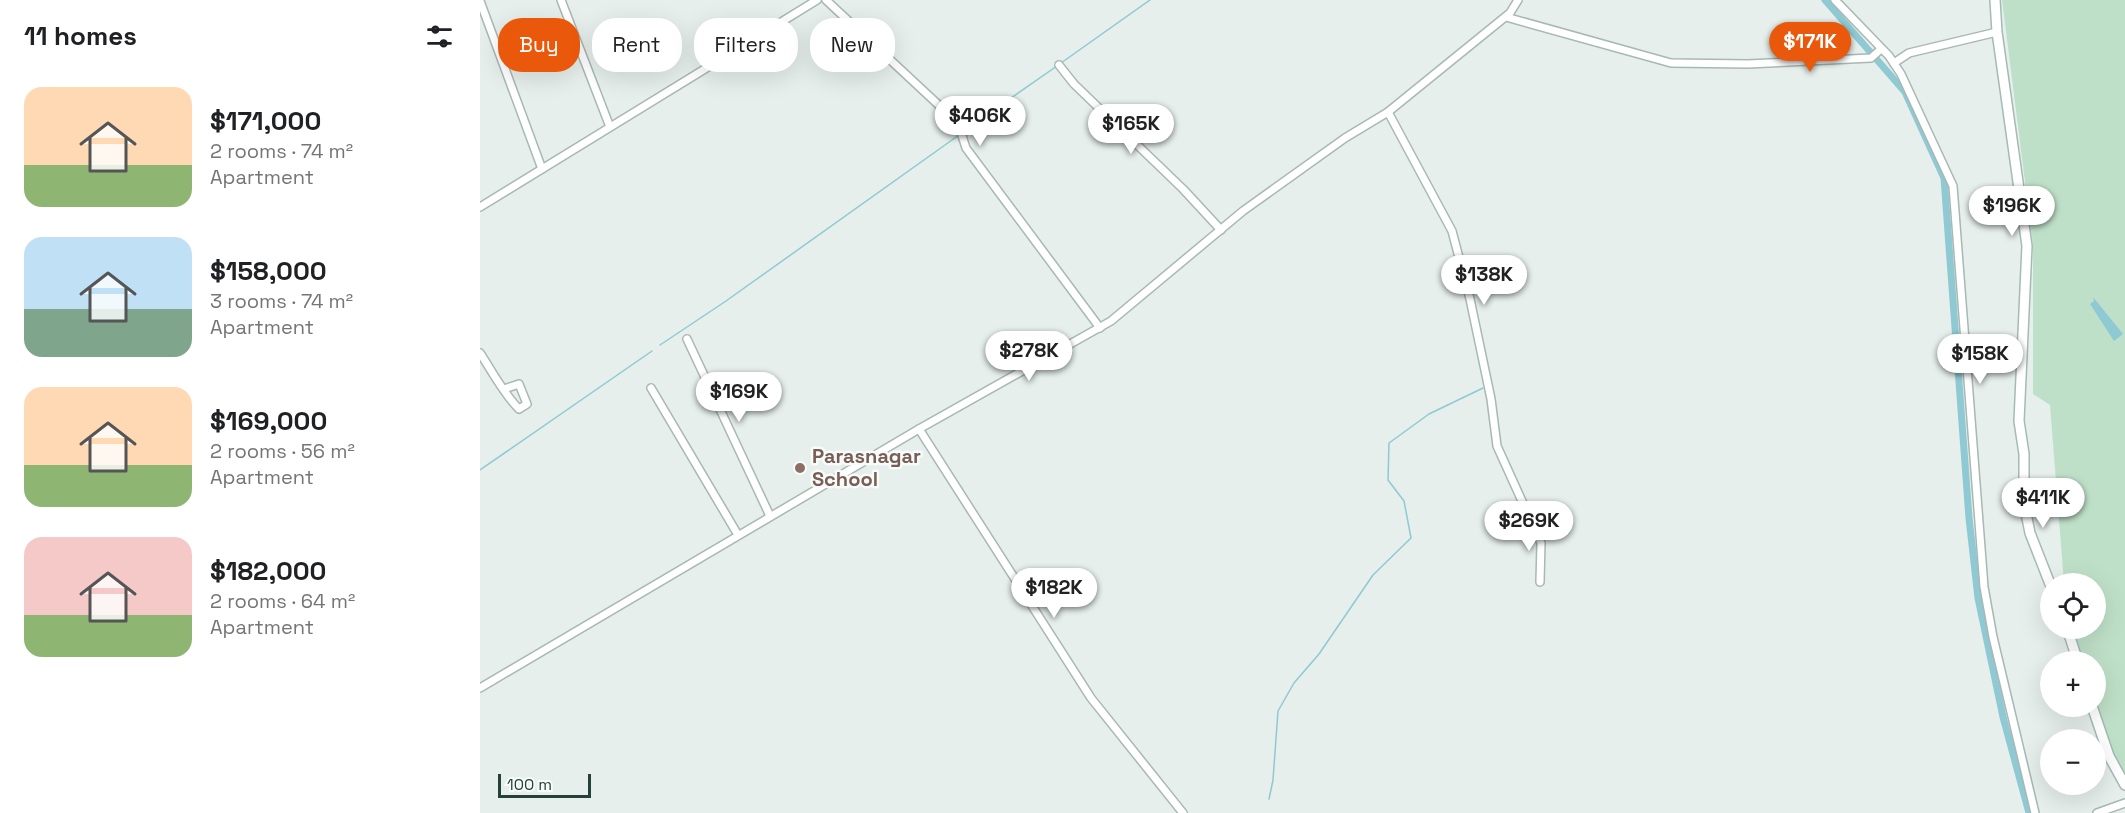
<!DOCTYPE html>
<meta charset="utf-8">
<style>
:root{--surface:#fff;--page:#f2f2f2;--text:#202124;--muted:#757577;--accent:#ea580c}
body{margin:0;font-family:"Space Grotesk",sans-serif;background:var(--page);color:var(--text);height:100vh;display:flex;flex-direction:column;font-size:22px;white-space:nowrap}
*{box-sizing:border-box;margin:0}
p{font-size:20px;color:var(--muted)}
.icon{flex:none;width:33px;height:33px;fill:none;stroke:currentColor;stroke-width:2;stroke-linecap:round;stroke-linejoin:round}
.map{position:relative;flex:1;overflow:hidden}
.panel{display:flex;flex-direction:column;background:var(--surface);width:480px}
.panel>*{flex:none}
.hud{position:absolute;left:18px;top:18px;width:570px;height:54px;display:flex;gap:12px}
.fabs{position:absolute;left:1560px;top:573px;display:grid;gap:12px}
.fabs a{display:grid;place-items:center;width:66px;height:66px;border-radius:50%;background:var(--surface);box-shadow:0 6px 24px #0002;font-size:30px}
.scale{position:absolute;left:18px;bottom:15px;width:93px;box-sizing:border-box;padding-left:6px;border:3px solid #24423a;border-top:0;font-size:16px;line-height:21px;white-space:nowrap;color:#24423a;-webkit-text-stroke:4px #f7fbf9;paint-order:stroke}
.price{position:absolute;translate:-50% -51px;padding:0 14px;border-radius:21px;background:#fff;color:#222;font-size:20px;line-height:39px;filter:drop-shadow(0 2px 3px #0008)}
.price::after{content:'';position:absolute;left:50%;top:36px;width:18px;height:14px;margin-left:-9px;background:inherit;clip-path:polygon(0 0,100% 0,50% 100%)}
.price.on{background:var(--accent);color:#fff}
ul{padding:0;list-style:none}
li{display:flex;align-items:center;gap:18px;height:150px;padding:0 24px}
li span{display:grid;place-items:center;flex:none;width:168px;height:120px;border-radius:18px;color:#555}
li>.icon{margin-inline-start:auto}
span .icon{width:72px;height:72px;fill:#fffc;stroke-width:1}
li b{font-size:26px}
h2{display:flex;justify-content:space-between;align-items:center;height:72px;padding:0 24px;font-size:26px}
.tag{padding:0 21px;border-radius:24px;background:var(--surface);box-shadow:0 6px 24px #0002;font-size:21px;line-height:54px}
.tag.on{background:var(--accent);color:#fff}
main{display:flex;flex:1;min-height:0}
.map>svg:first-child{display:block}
</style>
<main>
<section class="panel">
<h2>11 homes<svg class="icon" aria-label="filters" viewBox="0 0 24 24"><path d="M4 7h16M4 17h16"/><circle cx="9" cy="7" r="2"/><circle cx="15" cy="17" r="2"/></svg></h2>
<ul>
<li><span style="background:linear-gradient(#ffd9b3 65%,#8fb573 0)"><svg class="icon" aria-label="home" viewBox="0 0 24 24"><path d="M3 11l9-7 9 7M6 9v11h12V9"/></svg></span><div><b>$171,000</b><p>2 rooms · 74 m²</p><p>Apartment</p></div></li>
<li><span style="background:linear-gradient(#bfe0f5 60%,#7fa58c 0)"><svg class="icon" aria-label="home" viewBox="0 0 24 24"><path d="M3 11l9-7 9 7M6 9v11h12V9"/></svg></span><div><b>$158,000</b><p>3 rooms · 74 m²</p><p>Apartment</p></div></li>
<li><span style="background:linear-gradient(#ffd9b3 65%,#8fb573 0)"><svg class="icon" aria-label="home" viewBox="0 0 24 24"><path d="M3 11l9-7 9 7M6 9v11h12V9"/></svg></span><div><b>$169,000</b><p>2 rooms · 56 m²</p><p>Apartment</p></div></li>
<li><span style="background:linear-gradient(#f6c9c9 65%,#8fb573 0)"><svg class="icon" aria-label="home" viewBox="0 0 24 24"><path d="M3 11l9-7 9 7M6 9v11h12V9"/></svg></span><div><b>$182,000</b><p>2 rooms · 64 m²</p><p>Apartment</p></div></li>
</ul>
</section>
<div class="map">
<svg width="1645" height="813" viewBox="0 0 1645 813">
<rect width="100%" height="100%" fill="#e6efeb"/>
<path fill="#bfe0c8" d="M1522,0H1645V785L1616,703V662L1600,661L1589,629L1616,628V584L1584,583L1570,405L1553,394V245Z"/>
<path fill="#8ec9d4" d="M1613,297L1643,334L1634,341L1610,304L1614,301Z"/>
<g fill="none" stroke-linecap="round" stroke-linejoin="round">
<g stroke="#8ec9d4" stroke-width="1.5">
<path d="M581,63L670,0"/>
<path d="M482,132L577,66"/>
<path d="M180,345L246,301L479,135"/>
<path d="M0,470L172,351"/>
<path d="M789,799L793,780L798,711L814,683L839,654L893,575L931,538L924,501L908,480L909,443L949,414L1003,388"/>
</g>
<path stroke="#8ec9d4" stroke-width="7" d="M1345,0L1425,92L1464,178L1489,518L1498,598L1523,717L1549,813"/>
<g stroke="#a8b8b2" stroke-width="10">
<g id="street">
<path d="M81,0L130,127"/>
<path d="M346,0L478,123L486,148L620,328"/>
<path d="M1355,0L1409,56L1421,74L1473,186L1504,587L1513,637L1555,813"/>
<path d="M0,1L62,169"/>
<path d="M1026,17L1191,63L1268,64L1391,58L1401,49"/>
<path d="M1414,63L1429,53L1517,32"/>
<path d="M579,65L594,84L703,189L741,230"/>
<path d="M908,112L972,231L990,299L1011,399L1017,446L1061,543L1060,582"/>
<path d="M0,207L337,0"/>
<path d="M207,339L290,516"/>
<path d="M0,353C12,371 23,393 39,409L47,404L39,384L24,389"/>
<path d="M171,388L258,535"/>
<path d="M439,429L611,698L703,813"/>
<path d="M0,688L439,429L631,321L763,211L865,138L908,112L1030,13L1038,0"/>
<path d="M1617,813L1645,803"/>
</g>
</g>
<g stroke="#a4bbb3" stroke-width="12">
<g id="secondary">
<path d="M1515,0L1517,32L1547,246L1539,421L1544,454V503L1550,533L1570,584"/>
<path d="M1587,628L1598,662"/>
<path d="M1612,706L1629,756L1645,785"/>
</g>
</g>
<use href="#street" stroke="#fff" stroke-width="7"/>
<use href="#secondary" stroke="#fff" stroke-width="9"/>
</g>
<circle fill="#8d6e63" stroke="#f7fbf9" stroke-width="2" cx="320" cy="468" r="6"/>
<g text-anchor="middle" stroke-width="5" stroke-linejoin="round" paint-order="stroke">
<g font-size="20" font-weight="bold" fill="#785e54" stroke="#f7fbf9" text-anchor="start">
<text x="332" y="463">Parasnagar<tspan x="332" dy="23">School</tspan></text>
</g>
</g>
</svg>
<div class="fabs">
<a><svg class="icon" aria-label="locate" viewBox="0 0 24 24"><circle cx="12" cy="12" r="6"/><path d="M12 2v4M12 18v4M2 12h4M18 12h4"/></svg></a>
<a>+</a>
<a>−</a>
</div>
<div class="scale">100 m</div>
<b class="price on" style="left:1330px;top:73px">$171K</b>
<b class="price" style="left:500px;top:147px">$406K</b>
<b class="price" style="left:651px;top:155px">$165K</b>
<b class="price" style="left:1532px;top:237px">$196K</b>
<b class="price" style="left:1004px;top:306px">$138K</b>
<b class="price" style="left:549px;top:382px">$278K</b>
<b class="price" style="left:1500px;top:385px">$158K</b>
<b class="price" style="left:259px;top:423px">$169K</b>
<b class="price" style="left:1563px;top:529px">$411K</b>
<b class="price" style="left:1049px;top:552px">$269K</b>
<b class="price" style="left:574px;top:619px">$182K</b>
<div class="hud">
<a class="tag on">Buy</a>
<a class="tag">Rent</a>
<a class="tag">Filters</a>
<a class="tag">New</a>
</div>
</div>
</main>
